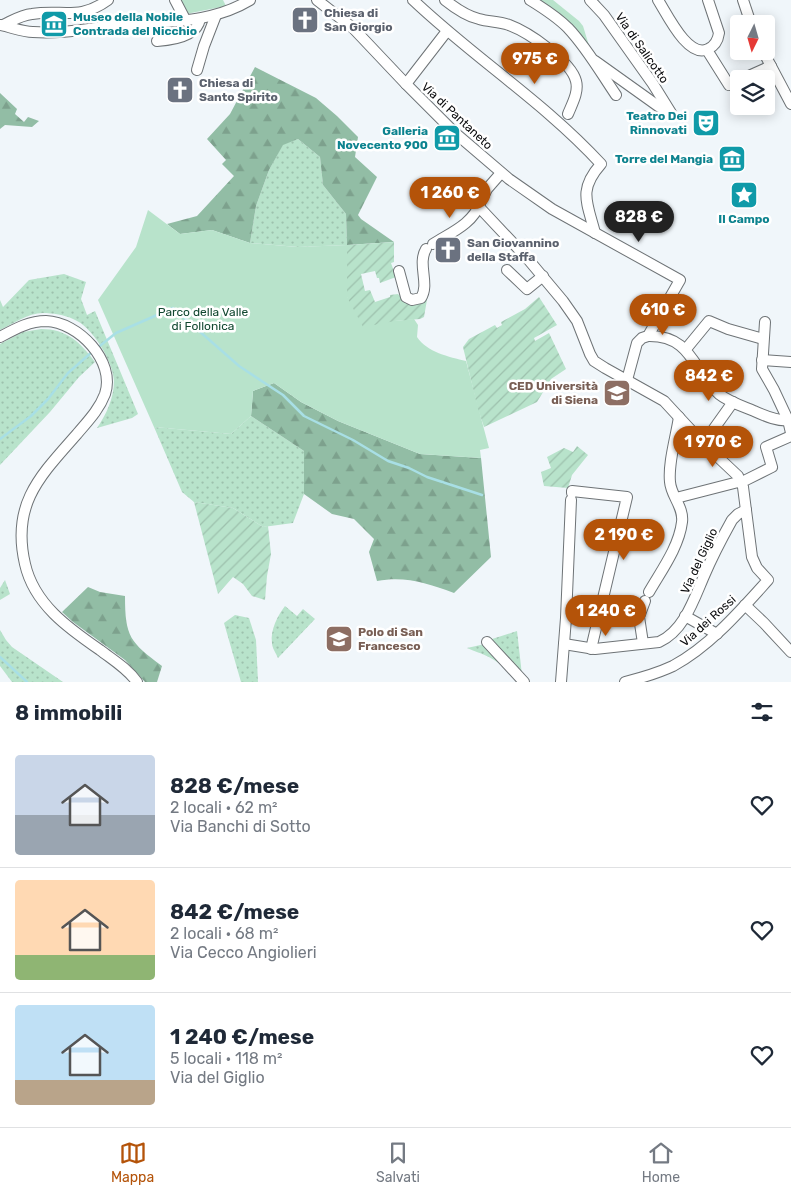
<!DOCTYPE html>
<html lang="it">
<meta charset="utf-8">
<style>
:root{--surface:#fff;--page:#f2f2f3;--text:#1f2937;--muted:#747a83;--line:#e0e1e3;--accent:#b45309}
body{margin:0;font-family:Rubik,sans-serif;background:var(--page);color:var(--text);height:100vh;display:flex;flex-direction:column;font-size:19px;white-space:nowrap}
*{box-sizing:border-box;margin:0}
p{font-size:16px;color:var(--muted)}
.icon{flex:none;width:28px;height:28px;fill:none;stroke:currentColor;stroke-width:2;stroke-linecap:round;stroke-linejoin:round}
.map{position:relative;height:682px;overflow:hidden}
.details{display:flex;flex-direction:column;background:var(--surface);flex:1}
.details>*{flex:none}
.needle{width:32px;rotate:185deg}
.buttons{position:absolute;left:730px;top:15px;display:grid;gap:10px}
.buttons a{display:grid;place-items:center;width:45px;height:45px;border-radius:5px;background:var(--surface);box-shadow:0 2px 12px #0003;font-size:25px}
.price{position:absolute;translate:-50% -42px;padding:0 11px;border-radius:18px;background:var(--accent);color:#fff;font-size:16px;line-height:32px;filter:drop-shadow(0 1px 2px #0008)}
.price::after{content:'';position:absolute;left:50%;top:30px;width:15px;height:11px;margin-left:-8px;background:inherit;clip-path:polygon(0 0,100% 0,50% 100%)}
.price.on{background:#222;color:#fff}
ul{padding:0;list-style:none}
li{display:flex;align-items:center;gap:15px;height:125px;padding:0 15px}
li+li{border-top:1px solid var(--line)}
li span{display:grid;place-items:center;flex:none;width:140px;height:100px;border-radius:5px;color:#555}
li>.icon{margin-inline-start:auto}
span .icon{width:60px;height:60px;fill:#fffc;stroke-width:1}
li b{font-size:21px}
h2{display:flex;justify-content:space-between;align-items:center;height:60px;padding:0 15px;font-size:21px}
.tabs{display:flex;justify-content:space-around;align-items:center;height:70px;border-top:1px solid var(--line);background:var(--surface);font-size:14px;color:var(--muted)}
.tabs a{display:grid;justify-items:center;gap:2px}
.tabs .on{color:var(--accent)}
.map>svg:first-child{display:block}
</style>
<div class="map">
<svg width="791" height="682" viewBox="0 0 791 682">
<defs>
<pattern id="grass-dots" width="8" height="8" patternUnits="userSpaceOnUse" patternTransform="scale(1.25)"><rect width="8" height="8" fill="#b8e3cb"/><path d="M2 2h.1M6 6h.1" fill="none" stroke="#9dc1ad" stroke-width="1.8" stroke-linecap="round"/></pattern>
<pattern id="forest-firs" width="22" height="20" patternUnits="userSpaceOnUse" patternTransform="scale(1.25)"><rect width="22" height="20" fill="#92bda5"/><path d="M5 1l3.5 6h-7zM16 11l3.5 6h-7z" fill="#7da18d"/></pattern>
<pattern id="garden-furrows" width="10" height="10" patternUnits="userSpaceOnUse" patternTransform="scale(1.25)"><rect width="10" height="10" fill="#b8e3cb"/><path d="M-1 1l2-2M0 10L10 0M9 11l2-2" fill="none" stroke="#9dc1ad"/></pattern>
</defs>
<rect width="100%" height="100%" fill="#f0f6fa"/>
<g fill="url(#grass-dots)">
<path d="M298,139L320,157L323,185L346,214L347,245L298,247L250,243L256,206L269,170L283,144Z"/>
<path d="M64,274L86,282L81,299L87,315L95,311L138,414L132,418L97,428C106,415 114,398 114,381C113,361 92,326 73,319C65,315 52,313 43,313C28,313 13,324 0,330V300L3,307L29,280Z"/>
<path d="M41,329C67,329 80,342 95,362L79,377L50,412L0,465V344L23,332Z"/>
<path d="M251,416L304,451V494L293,523L263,527L233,508L194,502L182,492L154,427L231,434Z"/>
<path d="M5,580L10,594L0,600V588Z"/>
<path d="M285,606L297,616L303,609L315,619L278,658C276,653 272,648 272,643C270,630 278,615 285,606Z"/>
<path d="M235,615L249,618L256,640L258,682H241L224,623Z"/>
<path d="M0,630L6,640L12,647L63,682H12L0,666Z"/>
<path d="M517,631L522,675L489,640Z"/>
<path d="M485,644L506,669C491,656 484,655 467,648Z"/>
</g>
<g fill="url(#forest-firs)">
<path d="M255,67L316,98L337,116L358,137L355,157L377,177L358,215L361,219L394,242L347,245L346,214L323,185L320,157L298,139L283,145L269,170L256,206L250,243L212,230L180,234L167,224L197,216L234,176L222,164L226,160L207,139L230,114Z"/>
<path d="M0,93L17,109L15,114L24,122L28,117L39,121L32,127L5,125L0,129Z"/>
<path d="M274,383L301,402L338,421L420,454L481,458L491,557L454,593C426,583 406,576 377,581L369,552L374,539L354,519L332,514L304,494V451L251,416L253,391Z"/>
<path d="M88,587L100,592L125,596C125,637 130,642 162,666L157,682H145L125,660L73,622L62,612Z"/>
</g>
<g fill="#b8e3cb">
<path d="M179,0H223L226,6L186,14Z"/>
<path d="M535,0H553L579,21L583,26L591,52Z"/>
<path d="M148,210L180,234L212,230L250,243L297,247L347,245V297L395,321L414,319L418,325L417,337C427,352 449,357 466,361L489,448L480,450L481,458L420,454L338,421L301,402L274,383L253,391L251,416L231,434L154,427L98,300L136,247Z"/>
</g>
<g fill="url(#garden-furrows)">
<path d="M394,242V262L391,263L396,277L380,283L379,278H377L375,271L361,274L365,291L370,290L375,302L390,297V295L398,294L405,301L428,294L424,317L420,319L395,321L363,327L347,297V245Z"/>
<path d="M539,297L557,325L534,338L535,341L549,333L566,369L551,379L537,402L484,427L478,409L463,347L469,339L495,325L497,328L502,325L501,322L525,309Z"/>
<path d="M577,446L588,455L572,475L568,488L544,486L541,472L551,468L547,457L564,448L573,452Z"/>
<path d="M194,502L233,508L263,527L268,526L271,554L267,576L265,600L252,596L243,584L233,577L218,594Z"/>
</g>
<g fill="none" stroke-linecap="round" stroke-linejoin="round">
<g stroke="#a8dfe5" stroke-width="2.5">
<path d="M96,349L116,333L173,308L239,366L283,395L304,416L353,440L388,461L409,468L427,477L482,495"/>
<path d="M0,439L31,416L48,399L68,373L92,352"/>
<path d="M0,657L27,682"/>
</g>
<path stroke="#ced3d6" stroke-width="10" stroke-dasharray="10 5" stroke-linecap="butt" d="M703,438L713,430"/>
<g stroke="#6e7376" stroke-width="12">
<g id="minor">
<path d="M175,0L186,21"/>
<path d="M317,0L353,28L406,84L454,132L509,179L552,209L680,280L648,336L642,338L637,343L627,380"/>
<path d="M413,0C474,58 544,102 601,164C578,190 587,202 595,233"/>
<path d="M445,0C455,8 466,16 479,19C489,22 499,21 509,25C528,32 571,61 576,81C579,92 572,104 568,114"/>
<path d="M530,0C543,8 557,17 568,28C587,48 601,73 616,95"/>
<path d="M590,0L604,15L653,84L671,113"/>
<path d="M658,0C667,14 688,59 708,49C715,46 718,40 719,33L708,0"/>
<path d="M743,0L751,24"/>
<path d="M0,25C11,27 22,32 33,32C60,34 86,29 113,26C160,20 207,26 250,0"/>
<path d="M3,25C12,21 21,15 32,14C62,9 79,21 108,0"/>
<path d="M157,41C173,40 197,36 200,19"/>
<path d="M707,50L729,85L739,80"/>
<path d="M763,51L791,104"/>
<path d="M595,61L658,106L670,113"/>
<path d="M197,70L204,46L216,15"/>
<path d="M742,79L771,66"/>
<path d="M406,84L447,31"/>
<path d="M481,201L487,189L501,173"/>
<path d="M479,207L527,258L563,301L577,321L590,354L594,361L605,368L664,401L701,441L738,476L743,487L752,557L757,568L768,580C740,611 710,646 673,666C658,673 641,678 625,682"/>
<path d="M433,244C450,233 473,224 480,203"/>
<path d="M507,270L527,289L543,276"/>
<path d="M399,271L406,297L412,300L421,298C430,284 417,264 426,249"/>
<path d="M765,322L762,369L774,390L788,420L791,433"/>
<path d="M648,336C692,335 693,371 719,394C729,402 742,406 754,411C765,416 779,422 791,420"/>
<path d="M0,337C15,329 29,321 46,321C78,322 116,361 105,394C99,410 87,422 77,434C40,476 11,504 25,564C34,604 68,628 100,650C113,660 127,668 137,682"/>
<path d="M686,349L709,321L728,329L763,339"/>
<path d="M762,360L791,362"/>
<path d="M713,430L733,402"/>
<path d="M572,493V491L627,497L591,649"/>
<path d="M676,498L746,480L772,467L766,447L791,436"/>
<path d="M649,592C661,571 679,547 682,522C684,507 671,496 670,482C668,463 676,437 679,417"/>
<path d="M745,605L764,623L791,652"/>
<path d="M685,616L717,634"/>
<path d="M570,618L596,620L639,617"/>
<path d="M487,642L524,682"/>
<path d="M643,643L639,617L645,601"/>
<path d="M564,644L595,649L659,642C684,631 694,599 704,576C712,557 722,538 732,520L738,514L746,510"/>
<path d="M561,682L566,618L571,500"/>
</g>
</g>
<use href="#minor" stroke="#fff" stroke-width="10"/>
</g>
<defs>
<g id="church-square" transform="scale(1.4375)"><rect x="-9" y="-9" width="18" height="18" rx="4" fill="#6b7280" stroke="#fff"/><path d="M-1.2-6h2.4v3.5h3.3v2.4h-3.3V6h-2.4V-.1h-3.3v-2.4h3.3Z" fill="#fff"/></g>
<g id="museum-square" transform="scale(1.4375)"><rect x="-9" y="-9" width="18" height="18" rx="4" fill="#0f9aa8" stroke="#fff"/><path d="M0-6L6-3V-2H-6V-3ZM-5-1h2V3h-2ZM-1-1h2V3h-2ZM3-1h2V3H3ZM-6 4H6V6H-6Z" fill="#fff"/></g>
<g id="theatre-square" transform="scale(1.4375)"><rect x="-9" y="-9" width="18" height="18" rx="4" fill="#0f9aa8" stroke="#fff"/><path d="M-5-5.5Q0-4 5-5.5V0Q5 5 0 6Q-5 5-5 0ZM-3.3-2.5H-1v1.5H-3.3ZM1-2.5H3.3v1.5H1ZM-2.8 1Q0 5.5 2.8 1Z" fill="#fff"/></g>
<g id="sight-square" transform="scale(1.4375)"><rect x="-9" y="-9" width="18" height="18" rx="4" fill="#0f9aa8" stroke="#fff"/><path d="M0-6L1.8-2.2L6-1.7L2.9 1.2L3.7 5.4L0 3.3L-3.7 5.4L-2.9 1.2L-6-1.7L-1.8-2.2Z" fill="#fff"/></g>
<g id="university-square" transform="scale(1.4375)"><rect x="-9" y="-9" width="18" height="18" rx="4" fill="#8d6e63" stroke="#fff"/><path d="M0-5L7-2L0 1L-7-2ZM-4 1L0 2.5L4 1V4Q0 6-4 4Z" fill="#fff"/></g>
</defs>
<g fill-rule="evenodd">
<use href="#church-square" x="305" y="20"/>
<use href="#museum-square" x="54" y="24"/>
<use href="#church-square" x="180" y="90"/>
<use href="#theatre-square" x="706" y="123"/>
<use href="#museum-square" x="447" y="138"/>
<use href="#museum-square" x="732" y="159"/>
<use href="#sight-square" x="744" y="195"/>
<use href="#church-square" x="448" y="250"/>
<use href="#university-square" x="617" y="393"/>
<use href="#university-square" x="339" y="639"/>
</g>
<g text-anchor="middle" stroke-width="5" stroke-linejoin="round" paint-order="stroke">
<g font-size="12" font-weight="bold" fill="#5b616d" stroke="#fff" text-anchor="start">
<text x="324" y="17">Chiesa di<tspan x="324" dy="14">San Giorgio</tspan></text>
<text x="199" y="87">Chiesa di<tspan x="199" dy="14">Santo Spirito</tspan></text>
<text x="467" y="247">San Giovannino<tspan x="467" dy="14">della Staffa</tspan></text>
</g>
<g font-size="12" font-weight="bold" fill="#0d838f" stroke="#fff" text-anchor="end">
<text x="73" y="21" text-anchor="start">Museo della Nobile<tspan x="73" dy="14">Contrada del Nicchio</tspan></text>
<text x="687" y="120">Teatro Dei<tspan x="687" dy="14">Rinnovati</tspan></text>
<text x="428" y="135">Galleria<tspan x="428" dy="14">Novecento 900</tspan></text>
<text x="713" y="163">Torre del Mangia</text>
<text x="744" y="223" text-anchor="middle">Il Campo</text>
</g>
<g font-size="12" fill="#0a0b0d" stroke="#fff">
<text transform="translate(642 48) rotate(55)" y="4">Via di Salicotto</text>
<text transform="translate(457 116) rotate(43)" y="4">Via di Pantaneto</text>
<text transform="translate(699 561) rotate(-65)" y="4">Via del Giglio</text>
<text transform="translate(708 621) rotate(-42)" y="4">Via dei Rossi</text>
</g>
<g font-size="12" fill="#114730" stroke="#fff">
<text x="203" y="316">Parco della Valle<tspan x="203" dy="14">di Follonica</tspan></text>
</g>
<g font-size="12" font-weight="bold" fill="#785e54" stroke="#fff" text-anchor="end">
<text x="598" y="390">CED Università<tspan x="598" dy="14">di Siena</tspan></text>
<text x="358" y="636" text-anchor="start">Polo di San<tspan x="358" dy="14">Francesco</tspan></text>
</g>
</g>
</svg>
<div class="buttons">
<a><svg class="needle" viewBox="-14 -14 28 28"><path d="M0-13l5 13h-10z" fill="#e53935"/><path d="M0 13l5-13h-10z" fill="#747a83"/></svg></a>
<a><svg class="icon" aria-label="layers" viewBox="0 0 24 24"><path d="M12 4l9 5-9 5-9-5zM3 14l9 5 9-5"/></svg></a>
</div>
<b class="price" style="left:535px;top:85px">975 €</b>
<b class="price" style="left:450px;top:219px">1 260 €</b>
<b class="price on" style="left:639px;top:243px">828 €</b>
<b class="price" style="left:663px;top:336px">610 €</b>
<b class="price" style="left:709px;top:402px">842 €</b>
<b class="price" style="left:713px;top:468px">1 970 €</b>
<b class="price" style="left:624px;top:561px">2 190 €</b>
<b class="price" style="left:606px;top:637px">1 240 €</b>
</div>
<section class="details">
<h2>8 immobili<svg class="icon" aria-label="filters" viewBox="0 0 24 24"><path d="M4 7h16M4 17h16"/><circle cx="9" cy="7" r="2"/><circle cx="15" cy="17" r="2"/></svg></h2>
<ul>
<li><span style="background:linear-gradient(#c9d6e8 60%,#9aa5b1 0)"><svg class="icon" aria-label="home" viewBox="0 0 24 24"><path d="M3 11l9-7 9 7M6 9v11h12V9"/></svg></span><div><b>828 €/mese</b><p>2 locali · 62 m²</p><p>Via Banchi di Sotto</p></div><svg class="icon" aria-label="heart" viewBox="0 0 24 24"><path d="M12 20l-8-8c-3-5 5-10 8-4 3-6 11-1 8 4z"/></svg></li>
<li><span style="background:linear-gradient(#ffd9b3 75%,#8fb573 0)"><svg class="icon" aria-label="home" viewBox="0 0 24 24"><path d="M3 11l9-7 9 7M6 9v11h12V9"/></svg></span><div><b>842 €/mese</b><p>2 locali · 68 m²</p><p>Via Cecco Angiolieri</p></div><svg class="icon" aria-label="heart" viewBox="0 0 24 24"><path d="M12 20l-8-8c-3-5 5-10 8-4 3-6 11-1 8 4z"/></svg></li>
<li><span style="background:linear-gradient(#bfe0f5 75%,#b9a48a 0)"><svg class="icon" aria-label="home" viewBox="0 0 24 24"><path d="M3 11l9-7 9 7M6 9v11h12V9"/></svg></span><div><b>1 240 €/mese</b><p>5 locali · 118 m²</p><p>Via del Giglio</p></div><svg class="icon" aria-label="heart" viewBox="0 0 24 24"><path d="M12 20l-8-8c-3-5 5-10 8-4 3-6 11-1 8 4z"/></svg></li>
</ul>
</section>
<nav class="tabs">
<a class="on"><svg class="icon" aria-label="map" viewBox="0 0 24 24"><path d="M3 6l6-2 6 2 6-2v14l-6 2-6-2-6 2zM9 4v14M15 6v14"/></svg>Mappa</a>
<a><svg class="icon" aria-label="saved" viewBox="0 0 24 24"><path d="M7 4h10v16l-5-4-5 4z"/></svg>Salvati</a>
<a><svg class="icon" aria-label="home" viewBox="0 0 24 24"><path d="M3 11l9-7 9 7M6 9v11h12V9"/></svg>Home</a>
</nav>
